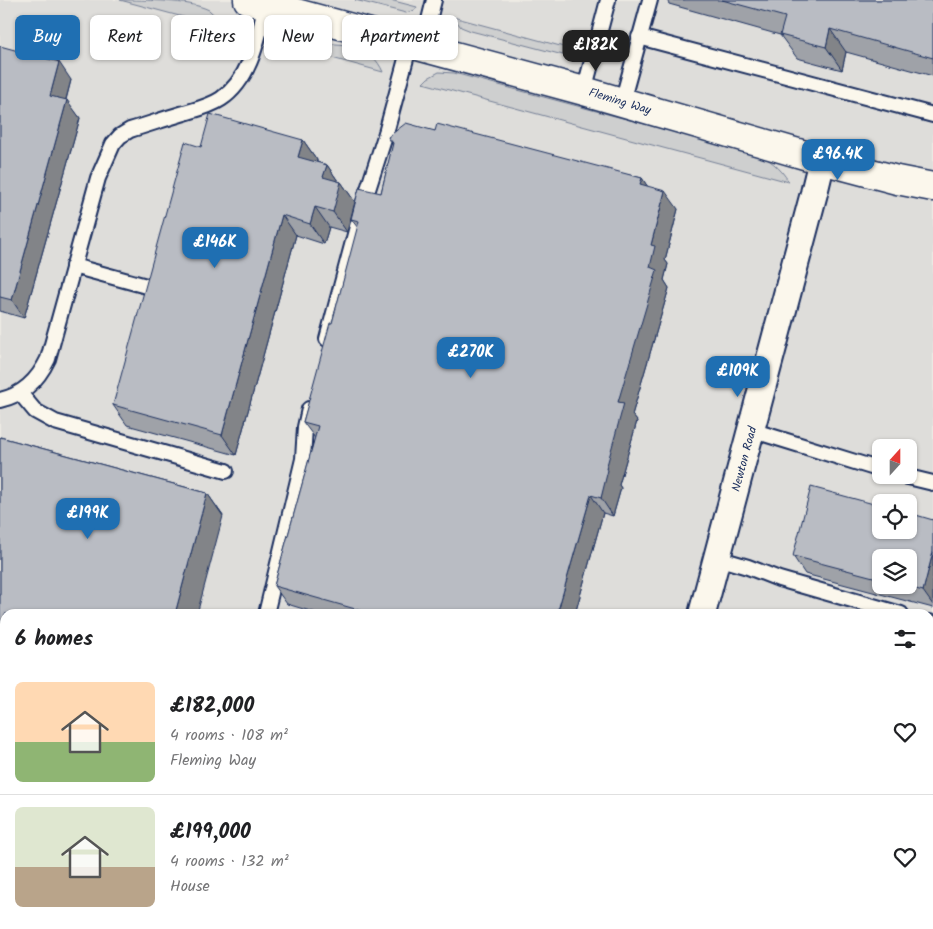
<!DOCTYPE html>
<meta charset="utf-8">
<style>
:root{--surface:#fff;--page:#f2f2f2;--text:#202124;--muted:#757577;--line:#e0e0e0;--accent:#1f6fb2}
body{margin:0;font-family:Kalam,sans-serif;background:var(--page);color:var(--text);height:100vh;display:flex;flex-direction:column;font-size:19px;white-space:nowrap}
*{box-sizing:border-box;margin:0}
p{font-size:16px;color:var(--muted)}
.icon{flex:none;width:28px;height:28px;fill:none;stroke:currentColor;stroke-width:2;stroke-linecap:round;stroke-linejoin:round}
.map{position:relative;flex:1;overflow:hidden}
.drawer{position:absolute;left:0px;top:609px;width:934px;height:321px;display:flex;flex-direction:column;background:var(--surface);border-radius:15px 15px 0 0;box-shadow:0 1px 4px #0004}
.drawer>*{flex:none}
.banner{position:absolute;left:15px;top:15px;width:500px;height:45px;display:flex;gap:10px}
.needle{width:32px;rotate:21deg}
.buttons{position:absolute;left:872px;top:439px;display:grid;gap:10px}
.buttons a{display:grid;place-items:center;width:45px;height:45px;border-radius:8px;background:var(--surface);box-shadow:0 1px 4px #0004;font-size:25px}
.price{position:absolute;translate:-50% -42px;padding:0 11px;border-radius:10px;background:var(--accent);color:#fff;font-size:16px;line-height:32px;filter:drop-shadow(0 1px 2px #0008)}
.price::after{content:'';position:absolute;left:50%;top:30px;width:15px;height:11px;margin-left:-8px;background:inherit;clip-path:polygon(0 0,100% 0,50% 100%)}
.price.active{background:#222;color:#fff}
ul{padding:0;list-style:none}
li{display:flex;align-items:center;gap:15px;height:125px;padding:0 15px}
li+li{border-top:1px solid var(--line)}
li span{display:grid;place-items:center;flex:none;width:140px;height:100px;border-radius:8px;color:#555}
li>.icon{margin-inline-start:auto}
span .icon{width:60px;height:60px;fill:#fffc;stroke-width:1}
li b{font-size:21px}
h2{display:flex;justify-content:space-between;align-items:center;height:60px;padding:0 15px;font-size:21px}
.pill{padding:0 18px;border-radius:8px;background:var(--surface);box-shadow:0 1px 4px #0004;font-size:18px;line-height:45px}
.pill.active{background:var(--accent);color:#fff}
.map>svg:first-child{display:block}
</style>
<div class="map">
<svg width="933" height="929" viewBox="0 0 933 929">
<rect width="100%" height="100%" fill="#eeebe4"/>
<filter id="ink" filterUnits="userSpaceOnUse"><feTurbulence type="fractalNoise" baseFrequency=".02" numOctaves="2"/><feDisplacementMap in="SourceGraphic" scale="10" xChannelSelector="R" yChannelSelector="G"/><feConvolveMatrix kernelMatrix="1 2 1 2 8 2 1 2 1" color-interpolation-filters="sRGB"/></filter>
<g filter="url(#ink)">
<path fill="#deddda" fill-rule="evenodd" d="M0,0H933V929H0ZM881,448H909V475H881ZM881,502H909V530H881ZM881,558H909V585H881ZM5,614H929V925H5Z"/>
<g fill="#cecfcf" stroke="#747f96">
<path d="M120,0C145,0 189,0 209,10C215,15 220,22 224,28Z"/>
<path d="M355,0H390L417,7L415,10L406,13Z"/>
<path d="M453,17L575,50L571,54L563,55L471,31L461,27Z"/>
<path d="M321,44C347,43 372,46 383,72L299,49Z"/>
<path d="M439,72L454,73L753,153C769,158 780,167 789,182L423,83L428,78Z"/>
</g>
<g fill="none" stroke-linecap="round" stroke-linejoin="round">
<g stroke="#1b2f5e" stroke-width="18">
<g id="lane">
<path d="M639,37L933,115"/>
<path d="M422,48L434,0"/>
<path d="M584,91L608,0"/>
<path d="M622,102L650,0"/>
<path d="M73,266L150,287"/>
<path d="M327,339L362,208L386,133L410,44"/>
<path d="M20,393L35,411L55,422L226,471"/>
<path d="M0,400C23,395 38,380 48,359L98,178L113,144L120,136L130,130C147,125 164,119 181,114C194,110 209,107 221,99C251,79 258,37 266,5"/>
<path d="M751,430L881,470"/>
<path d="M900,475L933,483"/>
<path d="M717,558L748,567L779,579L901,614"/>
<path d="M266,614L303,459L305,427L309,409"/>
<path d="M929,622L933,623"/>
<path d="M929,878L933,880"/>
<path d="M0,896L5,878"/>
<path d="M224,929L225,925"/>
</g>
</g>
<g stroke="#1b2f5e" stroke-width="30">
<g id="street">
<path d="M702,614L814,193L822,160"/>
<path d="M620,929L621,925"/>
</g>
</g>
<g stroke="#1b2f5e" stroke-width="31">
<path id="secondary" d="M248,0L584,91L822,160L897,180L933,187"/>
</g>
<use href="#lane" stroke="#fbf7ec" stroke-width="14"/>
<use href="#street" stroke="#fbf7ec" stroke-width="26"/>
<use href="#secondary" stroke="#fbf7ec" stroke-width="28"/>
</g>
<g fill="#9fa2a8" stroke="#1b2f5e" fill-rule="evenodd">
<path d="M667,0H933V76L846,52L842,70L797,58L780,35L669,4Z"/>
<path d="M0,46L71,80L66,100L80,118L24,318L0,311Z"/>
<path d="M435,131L642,178L647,186L678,209L665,260L668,264L664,280L669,288L632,415L637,421L619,485L621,488L613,516L603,513L575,614H320L287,604L274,586L315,438L303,422L332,323L358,228L351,219L381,193L393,145L388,137Z"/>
<path d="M303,140L317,160V162L327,165L338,181L341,182L355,202L347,232L329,227L324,244L296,235L236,455L127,425L113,405L201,147Z"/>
<path d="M0,437L207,493L223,516L5,614V767L0,765Z"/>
<path d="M933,520V608L805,574L793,556ZM881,558L909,585H881Z"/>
<path d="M929,656L933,657V841L929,840Z"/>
<path d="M242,925H492L491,929H247L244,928Z"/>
</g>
<g fill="#828488" stroke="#1b2f5e">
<path d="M830,29L846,52L842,70L826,47Z"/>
<path d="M59,62L71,80L62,114L50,96Z"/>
<path d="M67,100L80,118L24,318L12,300Z"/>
<path d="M303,140L317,160L312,177L298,157Z"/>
<path d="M327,165L340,184L341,182L355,202L347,232L333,212L323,177Z"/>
<path d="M642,178L654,196L640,184Z"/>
<path d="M665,191L678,209L665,260L668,264L664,280L669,288L632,415L637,421L619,485L621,488L613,516L601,498L618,402L650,267L651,245Z"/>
<path d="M315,207L329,227L324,244L310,224Z"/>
<path d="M282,215L296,235L236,455L222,435Z"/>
<path d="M207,493L223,516L197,614H175Z"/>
<path d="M591,495L603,513L575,614H557Z"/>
<path d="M933,552V605L923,591Z"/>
<path d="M470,925H492L491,929H469Z"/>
</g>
<g fill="#b9bcc3" stroke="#1b2f5e">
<path d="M722,0H933V58L830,29L826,47L780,35L785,17Z"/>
<path d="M0,46L59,62L50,96L67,100L12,300L0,297Z"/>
<path d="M210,114L303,140L298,157L327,165L323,177L341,182L333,212L315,207L310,224L282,215L222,435L113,405L185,142L201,147Z"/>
<path d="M406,123L435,131L437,124L642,178L640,184L665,191L651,245L655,246L650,267L657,270L618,402L624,403L606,469L608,470L601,498L591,495L557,614H373L274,586L318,426L303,422L330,323H332L359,221L351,219L359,188L381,193L393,143L388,137Z"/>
<path d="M0,437L207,493L175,614H5V748L0,747Z"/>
<path d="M811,487L881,506V530H909V513L933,520V552L923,591L902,585H909V558H881V579L793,556Z"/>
<path d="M929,656L933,657V822L929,821Z"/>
<path d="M929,906L933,907V929H689L690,925H929Z"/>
<path d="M297,925H470L469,929H311Z"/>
</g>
</g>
<g text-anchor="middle" stroke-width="4.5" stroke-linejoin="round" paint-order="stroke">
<g font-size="12" fill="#1b2f5e" stroke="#fbf7ec">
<text transform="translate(620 101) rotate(17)" y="4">Fleming Way</text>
<text transform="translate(744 459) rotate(-75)" y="4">Newton Road</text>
</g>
</g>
</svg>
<div class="buttons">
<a><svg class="needle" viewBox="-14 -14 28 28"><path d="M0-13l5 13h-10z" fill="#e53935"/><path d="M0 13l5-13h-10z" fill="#757577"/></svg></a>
<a><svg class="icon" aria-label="locate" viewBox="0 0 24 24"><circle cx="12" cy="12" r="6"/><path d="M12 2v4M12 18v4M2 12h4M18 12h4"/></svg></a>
<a><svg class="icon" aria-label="layers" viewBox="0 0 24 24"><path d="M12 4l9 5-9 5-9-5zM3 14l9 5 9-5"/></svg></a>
</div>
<b class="price active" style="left:596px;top:72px">£182K</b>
<b class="price" style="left:838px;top:181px">£96.4K</b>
<b class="price" style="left:215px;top:269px">£146K</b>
<b class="price" style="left:471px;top:379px">£270K</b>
<b class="price" style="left:738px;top:398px">£109K</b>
<b class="price" style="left:88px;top:540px">£199K</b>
<div class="banner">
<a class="pill active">Buy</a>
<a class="pill">Rent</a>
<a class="pill">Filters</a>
<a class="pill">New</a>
<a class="pill">Apartment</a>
</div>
<section class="drawer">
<h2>6 homes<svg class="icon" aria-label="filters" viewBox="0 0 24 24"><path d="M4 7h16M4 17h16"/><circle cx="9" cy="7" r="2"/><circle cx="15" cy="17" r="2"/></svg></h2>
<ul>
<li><span style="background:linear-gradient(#ffd9b3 60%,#8fb573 0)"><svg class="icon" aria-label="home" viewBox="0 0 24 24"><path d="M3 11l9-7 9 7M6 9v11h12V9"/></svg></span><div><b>£182,000</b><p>4 rooms · 108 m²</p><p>Fleming Way</p></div><svg class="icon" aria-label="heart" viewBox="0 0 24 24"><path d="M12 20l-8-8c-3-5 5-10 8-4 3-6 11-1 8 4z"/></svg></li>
<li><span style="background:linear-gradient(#dfe7d0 60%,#b9a48a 0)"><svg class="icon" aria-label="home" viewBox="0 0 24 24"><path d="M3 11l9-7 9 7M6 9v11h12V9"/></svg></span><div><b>£199,000</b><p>4 rooms · 132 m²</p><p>House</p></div><svg class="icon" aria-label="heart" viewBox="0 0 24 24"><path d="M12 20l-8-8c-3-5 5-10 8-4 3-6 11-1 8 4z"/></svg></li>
</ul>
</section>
</div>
